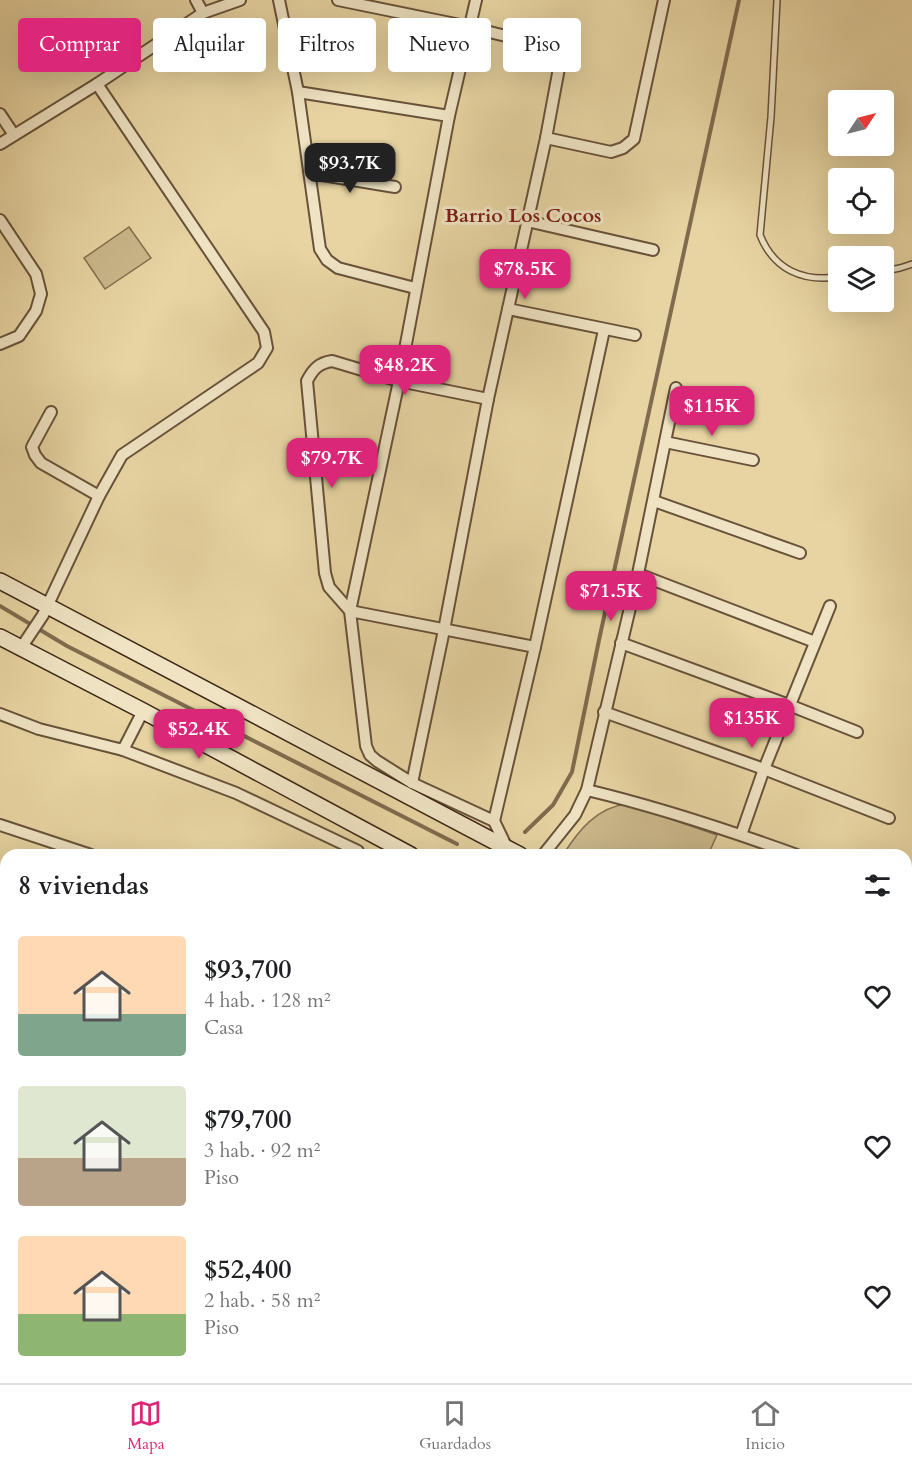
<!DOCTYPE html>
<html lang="es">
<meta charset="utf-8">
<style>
:root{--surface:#fff;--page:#f6f6f6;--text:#202124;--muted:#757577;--line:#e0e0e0;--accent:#db2777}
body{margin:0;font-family:Cardo,serif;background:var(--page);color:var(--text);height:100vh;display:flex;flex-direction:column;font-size:22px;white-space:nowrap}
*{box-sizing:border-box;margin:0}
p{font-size:20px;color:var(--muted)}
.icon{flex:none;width:33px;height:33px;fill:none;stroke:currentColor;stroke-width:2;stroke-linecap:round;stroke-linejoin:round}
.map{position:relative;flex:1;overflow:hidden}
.sheet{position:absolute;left:0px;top:849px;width:912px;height:534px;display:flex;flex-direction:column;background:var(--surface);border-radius:18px 18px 0 0;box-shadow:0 6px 24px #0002}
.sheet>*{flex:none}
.banner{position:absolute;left:18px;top:18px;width:600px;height:54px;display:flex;gap:12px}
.needle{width:39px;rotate:55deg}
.buttons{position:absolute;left:828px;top:90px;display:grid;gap:12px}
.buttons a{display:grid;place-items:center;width:66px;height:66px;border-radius:6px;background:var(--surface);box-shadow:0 6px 24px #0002;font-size:30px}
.price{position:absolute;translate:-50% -51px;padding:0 14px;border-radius:12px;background:var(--accent);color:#fff;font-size:20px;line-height:39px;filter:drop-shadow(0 2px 3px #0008)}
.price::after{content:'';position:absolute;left:50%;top:36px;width:18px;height:14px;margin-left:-9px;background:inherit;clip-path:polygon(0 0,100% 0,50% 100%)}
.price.active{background:#222;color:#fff}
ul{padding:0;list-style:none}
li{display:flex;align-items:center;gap:18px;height:150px;padding:0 18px}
li span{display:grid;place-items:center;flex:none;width:168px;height:120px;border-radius:6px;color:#555}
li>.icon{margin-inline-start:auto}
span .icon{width:72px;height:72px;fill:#fffc;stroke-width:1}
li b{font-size:26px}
h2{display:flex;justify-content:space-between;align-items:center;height:72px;padding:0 18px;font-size:26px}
.chip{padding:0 21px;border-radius:6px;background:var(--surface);box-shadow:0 6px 24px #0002;font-size:21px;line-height:54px}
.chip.active{background:var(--accent);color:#fff}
.tab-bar{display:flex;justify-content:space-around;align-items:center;height:84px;border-top:2px solid var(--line);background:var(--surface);font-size:16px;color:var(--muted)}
.tab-bar a{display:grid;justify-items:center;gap:3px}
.tab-bar .active{color:var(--accent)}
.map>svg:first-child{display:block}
</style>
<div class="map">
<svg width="912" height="1383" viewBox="0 0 912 1383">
<rect width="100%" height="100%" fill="#e7d4a2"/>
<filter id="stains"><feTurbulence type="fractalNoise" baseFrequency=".00333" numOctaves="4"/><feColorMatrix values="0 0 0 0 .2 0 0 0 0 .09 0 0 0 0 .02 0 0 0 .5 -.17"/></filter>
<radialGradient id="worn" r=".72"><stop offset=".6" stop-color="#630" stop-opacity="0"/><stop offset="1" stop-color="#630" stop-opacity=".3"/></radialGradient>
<g fill="#cab78a" stroke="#846f50" stroke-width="1.5">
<path d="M129,227L151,258L105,289L84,258Z"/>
<path d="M627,804L717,835L708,855H563C578,831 597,807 627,804Z"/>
</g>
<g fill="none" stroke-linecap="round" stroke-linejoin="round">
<g stroke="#806b4e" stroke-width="4">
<path d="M0,606L67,646L457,844"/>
<path d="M525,832L553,805L572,772L599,640L739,0"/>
</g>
<g stroke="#68523a" stroke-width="8">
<g id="lane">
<path d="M777,0L771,117L760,235C774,270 803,282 838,277"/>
<path d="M884,271L900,268L912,264"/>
</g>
</g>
<g stroke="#68523a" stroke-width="14">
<g id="street">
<path d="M196,0L203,13"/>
<path d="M279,0L298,92L320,249L327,260L338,268L415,288"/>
<path d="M338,0L470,27L545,46L555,55L559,68L546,138L488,399L444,630L412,783"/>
<path d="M476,0L449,116L399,381L350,611L366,746L370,755L377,761L412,783L494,821L507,848"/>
<path d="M298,92L449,116"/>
<path d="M0,114L14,135"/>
<path d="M546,138L611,152L623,148L634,139L664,0"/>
<path d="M0,144L97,84L203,13L240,0"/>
<path d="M310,173L395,187"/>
<path d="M0,220L36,274L41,294L36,311L19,336L0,344"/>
<path d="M527,221L653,250"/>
<path d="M508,309L635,335"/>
<path d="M488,399L399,381L332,361C319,363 313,369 307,381L325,573L329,587L350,611L535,647"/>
<path d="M51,412L32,447L35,455L41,463L99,496"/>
<path d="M665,442L753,460"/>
<path d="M654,501L800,553"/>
<path d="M638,574L815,642"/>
<path d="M621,643L789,705L857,732"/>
<path d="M21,648L43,615L99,496L122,455L258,363L267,348L264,332L97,84"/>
<path d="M604,712L764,769L889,818"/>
<path d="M0,714L39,729L123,750L236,793L358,851"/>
<path d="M123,750L143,711"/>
<path d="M587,790C658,807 728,830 797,855"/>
<path d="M494,821L535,647L604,330"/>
<path d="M0,825L91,855"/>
<path d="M741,835L764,769L830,606"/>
<path d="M543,855L575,815L587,790L638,574L676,388"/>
<path d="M0,939L6,941"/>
<path d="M0,1039L6,1041"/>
<path d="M906,1104L912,1106"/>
<path d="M0,1143L6,1144"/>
<path d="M906,1235L912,1237"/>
<path d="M0,1261L6,1263"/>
<path d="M906,1319L912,1288"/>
<path d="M0,1330L6,1317"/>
<path d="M546,1377L560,1383"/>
<path d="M184,1383L187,1377"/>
<path d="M291,1383L293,1377"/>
<path d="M403,1383L405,1377"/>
<path d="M521,1383L523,1377"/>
<path d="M652,1383L653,1377"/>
<path d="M891,1383L893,1377"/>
</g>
</g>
<g stroke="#3d2717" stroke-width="18">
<g id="secondary">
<path d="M0,581L520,855"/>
<path d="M0,637L143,711L411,855"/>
<path d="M906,1048L912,1051"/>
<path d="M906,1075L912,1078"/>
</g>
</g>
<use href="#lane" stroke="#efe3c3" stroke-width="5"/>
<use href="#street" stroke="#efe3c3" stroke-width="10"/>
<use href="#secondary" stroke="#efe3c3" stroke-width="15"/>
</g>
<g text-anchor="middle" stroke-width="6" stroke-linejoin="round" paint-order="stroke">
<g font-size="20" font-weight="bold" fill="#7a1f14" stroke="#efe3c3">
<text x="523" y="222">Barrio Los Cocos</text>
</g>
</g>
<rect width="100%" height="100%" filter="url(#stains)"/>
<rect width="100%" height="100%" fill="url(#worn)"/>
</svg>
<div class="buttons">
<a><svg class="needle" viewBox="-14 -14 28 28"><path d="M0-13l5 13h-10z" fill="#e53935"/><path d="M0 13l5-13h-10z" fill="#757577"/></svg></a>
<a><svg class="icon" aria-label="locate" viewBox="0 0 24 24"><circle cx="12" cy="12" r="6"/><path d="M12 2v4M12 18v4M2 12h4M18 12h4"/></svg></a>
<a><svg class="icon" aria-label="layers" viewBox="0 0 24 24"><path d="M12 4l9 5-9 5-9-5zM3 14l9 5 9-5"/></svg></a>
</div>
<b class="price active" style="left:350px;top:194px">$93.7K</b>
<b class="price" style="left:525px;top:300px">$78.5K</b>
<b class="price" style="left:405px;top:396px">$48.2K</b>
<b class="price" style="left:712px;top:437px">$115K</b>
<b class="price" style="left:332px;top:489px">$79.7K</b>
<b class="price" style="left:611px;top:622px">$71.5K</b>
<b class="price" style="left:752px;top:749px">$135K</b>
<b class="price" style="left:199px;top:760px">$52.4K</b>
<div class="banner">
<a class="chip active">Comprar</a>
<a class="chip">Alquilar</a>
<a class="chip">Filtros</a>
<a class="chip">Nuevo</a>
<a class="chip">Piso</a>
</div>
<section class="sheet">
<h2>8 viviendas<svg class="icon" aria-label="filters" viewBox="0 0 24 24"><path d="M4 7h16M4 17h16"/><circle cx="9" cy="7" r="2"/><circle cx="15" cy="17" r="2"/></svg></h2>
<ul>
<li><span style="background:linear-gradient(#ffd9b3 65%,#7fa58c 0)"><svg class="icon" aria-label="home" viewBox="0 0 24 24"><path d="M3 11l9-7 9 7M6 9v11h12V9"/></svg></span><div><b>$93,700</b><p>4 hab. · 128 m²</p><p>Casa</p></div><svg class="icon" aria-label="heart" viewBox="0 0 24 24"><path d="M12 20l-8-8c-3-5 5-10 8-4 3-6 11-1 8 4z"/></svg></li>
<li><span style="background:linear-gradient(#dfe7d0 60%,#b9a48a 0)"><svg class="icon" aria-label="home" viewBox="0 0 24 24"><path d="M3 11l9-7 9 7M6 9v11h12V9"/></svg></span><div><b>$79,700</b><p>3 hab. · 92 m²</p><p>Piso</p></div><svg class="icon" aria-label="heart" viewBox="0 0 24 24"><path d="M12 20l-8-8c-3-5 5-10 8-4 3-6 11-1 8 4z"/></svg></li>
<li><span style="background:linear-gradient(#ffd9b3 65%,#8fb573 0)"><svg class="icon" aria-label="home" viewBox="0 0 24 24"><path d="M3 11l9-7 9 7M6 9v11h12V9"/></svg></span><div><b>$52,400</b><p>2 hab. · 58 m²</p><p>Piso</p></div><svg class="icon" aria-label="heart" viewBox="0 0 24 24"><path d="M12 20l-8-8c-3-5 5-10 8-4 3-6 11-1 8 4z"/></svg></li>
</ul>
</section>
</div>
<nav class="tab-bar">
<a class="active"><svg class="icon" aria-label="map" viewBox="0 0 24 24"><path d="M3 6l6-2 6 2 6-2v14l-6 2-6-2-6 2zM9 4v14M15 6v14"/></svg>Mapa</a>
<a><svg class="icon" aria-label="saved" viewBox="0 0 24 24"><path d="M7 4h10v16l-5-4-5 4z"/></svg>Guardados</a>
<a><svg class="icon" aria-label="home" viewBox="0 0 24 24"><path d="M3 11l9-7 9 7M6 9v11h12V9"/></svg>Inicio</a>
</nav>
